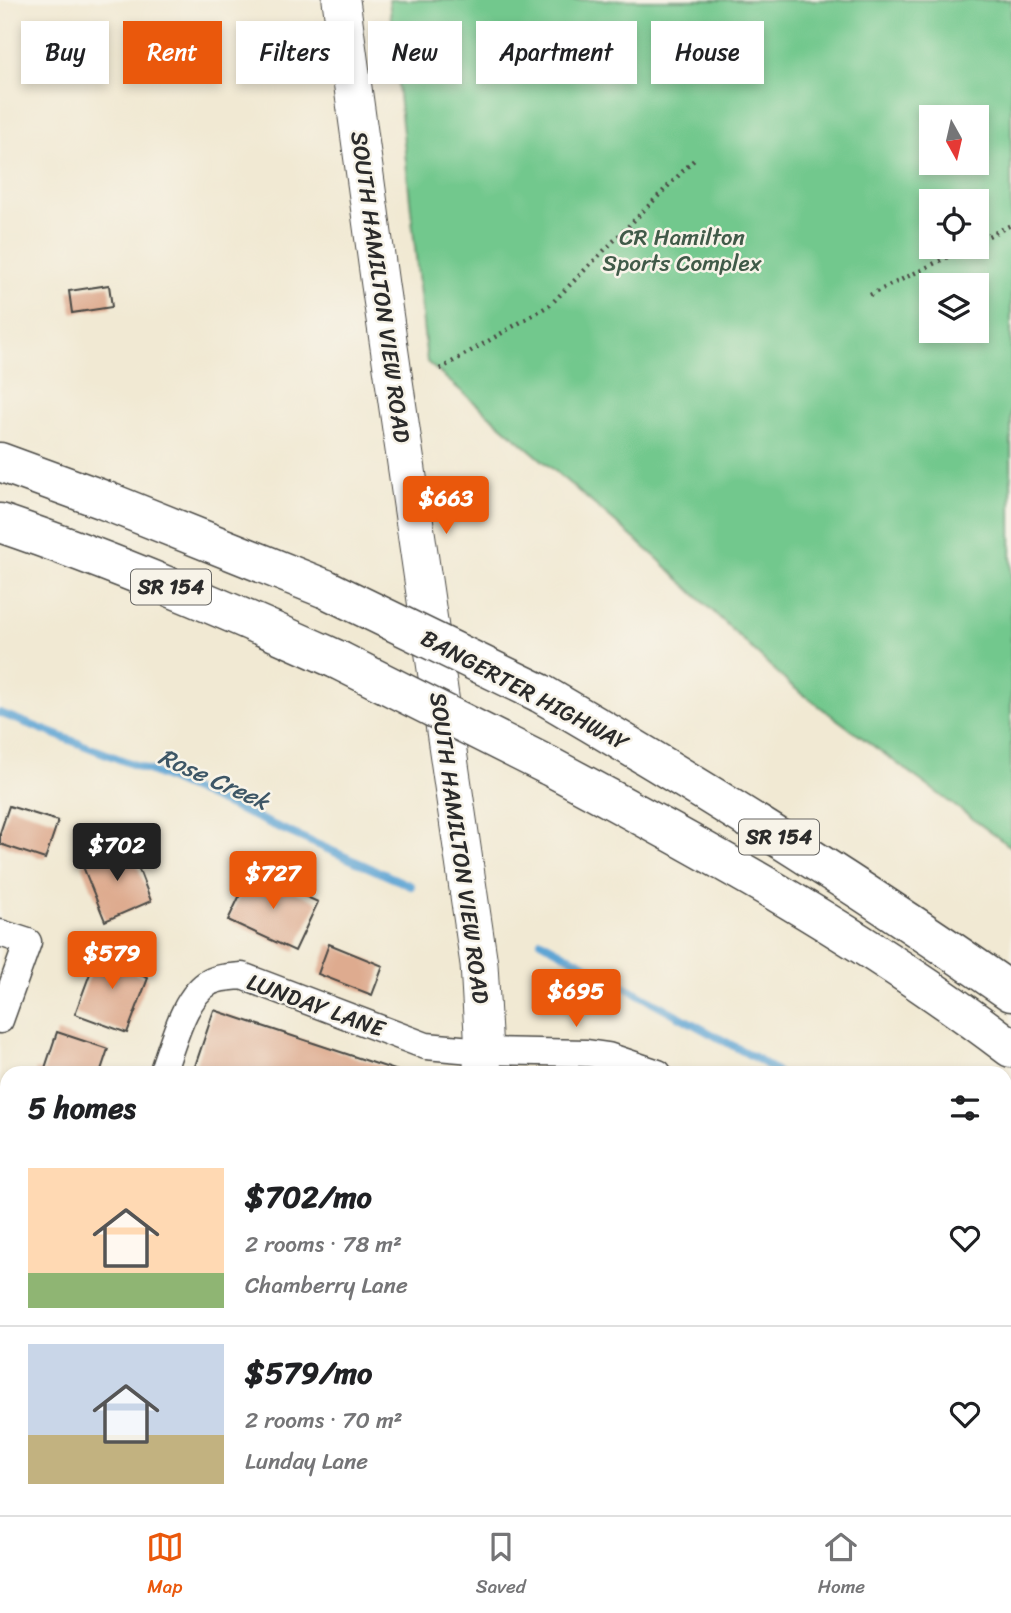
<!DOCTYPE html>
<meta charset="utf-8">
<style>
:root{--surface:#fff;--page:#f2f2f2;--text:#202124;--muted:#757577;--line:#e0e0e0;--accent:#ea580c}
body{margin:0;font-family:Sriracha,sans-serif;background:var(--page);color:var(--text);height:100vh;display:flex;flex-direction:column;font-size:26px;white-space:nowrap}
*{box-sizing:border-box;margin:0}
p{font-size:23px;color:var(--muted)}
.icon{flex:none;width:38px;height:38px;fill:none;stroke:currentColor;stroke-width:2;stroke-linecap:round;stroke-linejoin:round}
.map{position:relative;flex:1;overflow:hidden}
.details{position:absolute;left:0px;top:1066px;width:1012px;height:450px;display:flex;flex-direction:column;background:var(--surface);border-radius:21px 21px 0 0;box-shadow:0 4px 10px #0003}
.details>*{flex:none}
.hud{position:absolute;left:21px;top:21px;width:970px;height:63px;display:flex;gap:14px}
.needle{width:46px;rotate:172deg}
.buttons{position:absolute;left:919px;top:105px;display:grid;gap:14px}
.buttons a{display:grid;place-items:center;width:70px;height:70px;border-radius:0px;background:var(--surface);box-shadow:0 4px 10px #0003;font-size:35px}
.price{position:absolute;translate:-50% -60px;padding:0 16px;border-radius:7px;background:var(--accent);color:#fff;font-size:23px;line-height:46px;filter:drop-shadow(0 2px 4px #0008)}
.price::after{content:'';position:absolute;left:50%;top:42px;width:21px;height:16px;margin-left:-10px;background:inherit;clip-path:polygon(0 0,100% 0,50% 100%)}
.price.selected{background:#222;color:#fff}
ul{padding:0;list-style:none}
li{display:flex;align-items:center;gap:21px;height:175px;padding:0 28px}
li+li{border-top:2px solid var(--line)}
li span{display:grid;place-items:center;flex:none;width:196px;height:140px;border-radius:0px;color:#555}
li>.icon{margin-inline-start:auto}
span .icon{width:84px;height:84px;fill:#fffc;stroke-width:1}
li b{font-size:30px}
h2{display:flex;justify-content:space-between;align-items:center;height:84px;padding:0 28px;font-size:30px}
.chip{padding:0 24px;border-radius:0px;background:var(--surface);box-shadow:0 4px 10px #0003;font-size:24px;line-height:63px}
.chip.selected{background:var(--accent);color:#fff}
.tab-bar{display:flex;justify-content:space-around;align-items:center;height:98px;border-top:2px solid var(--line);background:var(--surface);font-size:19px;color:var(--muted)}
.tab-bar a{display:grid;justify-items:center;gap:4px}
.tab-bar .selected{color:var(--accent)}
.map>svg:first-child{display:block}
</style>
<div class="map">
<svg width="1011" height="1515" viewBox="0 0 1011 1515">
<rect width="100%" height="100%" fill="#f7f3e8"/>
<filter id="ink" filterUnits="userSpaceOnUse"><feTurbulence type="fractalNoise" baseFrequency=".0143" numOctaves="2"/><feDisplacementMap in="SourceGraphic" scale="14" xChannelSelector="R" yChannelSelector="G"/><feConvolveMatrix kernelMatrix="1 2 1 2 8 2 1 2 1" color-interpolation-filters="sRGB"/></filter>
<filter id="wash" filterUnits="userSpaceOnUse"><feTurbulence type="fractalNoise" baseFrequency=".00686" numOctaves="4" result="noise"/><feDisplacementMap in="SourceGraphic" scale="28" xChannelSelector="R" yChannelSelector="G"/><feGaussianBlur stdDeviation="1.57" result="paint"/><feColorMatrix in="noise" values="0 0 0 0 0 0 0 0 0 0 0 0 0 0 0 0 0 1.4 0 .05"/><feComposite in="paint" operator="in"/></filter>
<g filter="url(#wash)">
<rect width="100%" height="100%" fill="#f1e9d3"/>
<path fill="#72c88d" stroke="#4e7a5c" stroke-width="2" fill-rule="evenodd" d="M389,0H1011V847L789,684L657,558L427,362ZM931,117H976V163H931ZM931,201H976V247H931ZM931,285H976V331H931Z"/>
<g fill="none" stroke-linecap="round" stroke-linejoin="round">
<g stroke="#5ea5d4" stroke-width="8">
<path d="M0,713L153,772L411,886"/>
<path d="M541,941L761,1061L778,1073"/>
<path d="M1004,1241L1011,1246"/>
</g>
</g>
<g id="blocks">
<g fill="#deab8f">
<path d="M109,285L112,307L72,313L69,291Z"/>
<path d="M9,806L58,821L45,859L0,844V833Z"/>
<path d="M130,846L151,901L105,921L82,864Z"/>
<path d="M251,872L318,902L295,951L228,920Z"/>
<path d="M101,944L132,955L126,970L148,978L127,1033L75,1014Z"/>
<path d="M329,944L383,966L372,995L318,974Z"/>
<path d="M214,1010L401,1072V1073H197L193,1072Z"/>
<path d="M57,1032L108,1049L100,1073H35L36,1069L44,1071Z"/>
<path d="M7,1152V1179L0,1175V1164Z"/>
<path d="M0,1226L7,1232V1245L0,1253Z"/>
<path d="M1007,1441L1011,1444V1515H823L829,1508H1004V1444Z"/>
<path d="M0,1453L7,1460V1508H51L57,1515H0Z"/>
<path d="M131,1508H161L153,1515H137Z"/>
<path d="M408,1508H497L493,1515H417Z"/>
</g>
</g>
</g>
<g filter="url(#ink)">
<use href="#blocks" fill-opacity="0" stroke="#494844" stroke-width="2"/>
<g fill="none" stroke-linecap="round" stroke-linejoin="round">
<g stroke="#494844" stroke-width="29">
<g id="street">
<path d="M0,933L28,942L0,1020"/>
<path d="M162,1073C172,1047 184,995 210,982C219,977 231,977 242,976L426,1046L484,1051L587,1053L608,1056L658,1073"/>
<path d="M0,1334L7,1326"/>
<path d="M545,1515L551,1508"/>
</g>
</g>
<g stroke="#494844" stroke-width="39">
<g id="secondary">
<path d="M341,0L380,285L479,964L484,1051L481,1073"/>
<path d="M255,1515L261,1508"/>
</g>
</g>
<g stroke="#494844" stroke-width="41">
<g id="highway">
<path d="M0,462L104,500L326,589"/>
<path d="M0,523C115,562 227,610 338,660"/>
<path d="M540,693C701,787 858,885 1011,992"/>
<path d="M549,766C708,851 867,938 1011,1048"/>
</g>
</g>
<g stroke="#494844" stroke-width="4.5" stroke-dasharray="2 5" stroke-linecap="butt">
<path d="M976,242L1011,225"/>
<path d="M870,295L968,247"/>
<path d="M440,369L550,305L695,159"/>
</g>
<use href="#street" stroke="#fff" stroke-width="26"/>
<use href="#secondary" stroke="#fff" stroke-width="37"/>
<use href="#highway" stroke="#fff" stroke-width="38"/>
<g stroke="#494844" stroke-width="41" stroke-linecap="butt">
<g id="highway-bridge">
<path d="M326,589L540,693"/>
<path d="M338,660L549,766"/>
</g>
</g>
<use href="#highway-bridge" stroke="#fff" stroke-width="38"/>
</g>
</g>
<g text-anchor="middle" stroke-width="5" stroke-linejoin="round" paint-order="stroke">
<g fill="#f7f3e8" stroke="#686764" stroke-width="2">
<rect x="131" y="569.5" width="80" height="35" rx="5"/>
<rect x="739" y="819.5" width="80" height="35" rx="5"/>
</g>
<g font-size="21" font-weight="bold" fill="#2b2b2b">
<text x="171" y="594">SR 154</text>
<text x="779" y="844">SR 154</text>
</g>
<g font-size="23" fill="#405a48" stroke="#f7f3e8">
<text x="682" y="245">CR Hamilton<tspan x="682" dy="26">Sports Complex</tspan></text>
</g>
<g font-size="23" fill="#2b2b2b" stroke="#f7f3e8">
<text transform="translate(381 287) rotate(82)" y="8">SOUTH HAMILTON VIEW ROAD</text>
<text transform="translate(525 690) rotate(28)" y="8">BANGERTER HIGHWAY</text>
<text transform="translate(460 848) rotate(82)" y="8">SOUTH HAMILTON VIEW ROAD</text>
<text transform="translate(316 1005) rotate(20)" y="8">LUNDAY LANE</text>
</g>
<g font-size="24" font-style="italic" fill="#3d5666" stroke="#f7f3e8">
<text transform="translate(214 779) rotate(24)" y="8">Rose Creek</text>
</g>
</g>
</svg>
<div class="buttons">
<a><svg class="needle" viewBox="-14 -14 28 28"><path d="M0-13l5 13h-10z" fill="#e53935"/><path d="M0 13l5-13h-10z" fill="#757577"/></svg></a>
<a><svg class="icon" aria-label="locate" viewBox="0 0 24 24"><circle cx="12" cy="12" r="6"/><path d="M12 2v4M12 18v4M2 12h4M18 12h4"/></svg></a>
<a><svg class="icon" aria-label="layers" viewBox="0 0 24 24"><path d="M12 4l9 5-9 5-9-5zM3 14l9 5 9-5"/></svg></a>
</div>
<b class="price" style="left:446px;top:536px">$663</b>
<b class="price selected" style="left:117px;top:883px">$702</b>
<b class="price" style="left:273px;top:911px">$727</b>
<b class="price" style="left:112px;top:991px">$579</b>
<b class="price" style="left:576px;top:1029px">$695</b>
<div class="hud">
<a class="chip">Buy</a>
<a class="chip selected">Rent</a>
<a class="chip">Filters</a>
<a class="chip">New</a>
<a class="chip">Apartment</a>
<a class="chip">House</a>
</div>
<section class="details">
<h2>5 homes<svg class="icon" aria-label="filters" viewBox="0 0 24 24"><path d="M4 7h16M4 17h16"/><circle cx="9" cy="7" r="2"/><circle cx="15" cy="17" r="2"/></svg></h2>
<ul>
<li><span style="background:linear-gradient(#ffd9b3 75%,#8fb573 0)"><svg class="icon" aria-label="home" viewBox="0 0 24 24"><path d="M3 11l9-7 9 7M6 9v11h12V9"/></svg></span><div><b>$702/mo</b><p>2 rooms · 78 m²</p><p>Chamberry Lane</p></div><svg class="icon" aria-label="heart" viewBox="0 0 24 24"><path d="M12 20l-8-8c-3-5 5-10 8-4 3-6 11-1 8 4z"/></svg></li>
<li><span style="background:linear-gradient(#c9d6e8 65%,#c2b280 0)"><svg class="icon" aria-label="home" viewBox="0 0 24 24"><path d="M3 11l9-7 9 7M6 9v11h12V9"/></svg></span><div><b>$579/mo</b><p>2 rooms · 70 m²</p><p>Lunday Lane</p></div><svg class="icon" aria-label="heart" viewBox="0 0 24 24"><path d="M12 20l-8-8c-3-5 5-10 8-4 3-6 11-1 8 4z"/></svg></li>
</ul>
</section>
</div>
<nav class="tab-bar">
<a class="selected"><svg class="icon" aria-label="map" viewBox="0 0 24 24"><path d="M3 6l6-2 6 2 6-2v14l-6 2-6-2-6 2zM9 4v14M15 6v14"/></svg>Map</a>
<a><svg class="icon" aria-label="saved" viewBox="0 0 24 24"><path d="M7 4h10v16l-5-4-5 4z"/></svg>Saved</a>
<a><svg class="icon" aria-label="home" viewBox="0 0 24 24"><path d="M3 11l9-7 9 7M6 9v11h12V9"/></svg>Home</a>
</nav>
